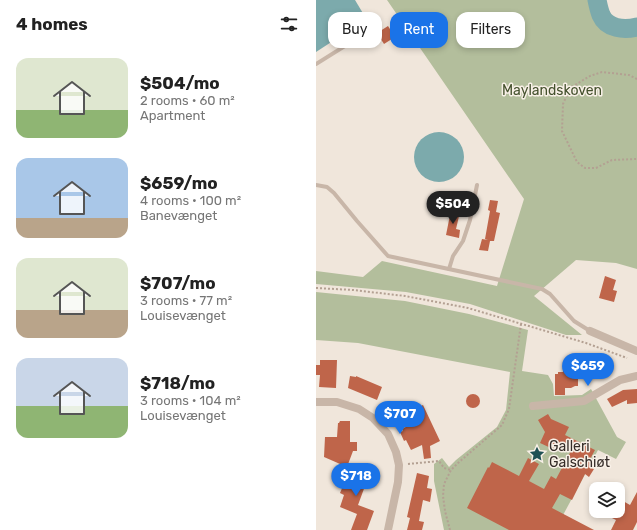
<!DOCTYPE html>
<meta charset="utf-8">
<style>
:root{--surface:#fff;--page:#f6f6f6;--text:#222;--muted:#767676;--accent:#1a73e8}
body{margin:0;font-family:Rubik,sans-serif;background:var(--page);color:var(--text);height:100vh;display:flex;flex-direction:column;font-size:15px;white-space:nowrap}
*{box-sizing:border-box;margin:0}
p{font-size:13px;color:var(--muted)}
.icon{flex:none;width:22px;height:22px;fill:none;stroke:currentColor;stroke-width:2;stroke-linecap:round;stroke-linejoin:round}
.map{position:relative;flex:1;overflow:hidden}
.sheet{display:flex;flex-direction:column;background:var(--surface);width:316px}
.sheet>*{flex:none}
.guide{position:absolute;left:12px;top:12px;width:249px;height:36px;display:flex;gap:8px}
.controls{position:absolute;left:273px;top:482px;display:grid;gap:8px}
.controls a{display:grid;place-items:center;width:36px;height:36px;border-radius:8px;background:var(--surface);box-shadow:0 2px 6px #0003;font-size:20px}
.price{position:absolute;translate:-50% -34px;padding:0 9px;border-radius:14px;background:var(--accent);color:#fff;font-size:13px;line-height:26px;filter:drop-shadow(0 1px 2px #0008)}
.price::after{content:'';position:absolute;left:50%;top:24px;width:12px;height:9px;margin-left:-6px;background:inherit;clip-path:polygon(0 0,100% 0,50% 100%)}
.price.active{background:#222;color:#fff}
ul{padding:0;list-style:none}
li{display:flex;align-items:center;gap:12px;height:100px;padding:0 16px}
li span{display:grid;place-items:center;flex:none;width:112px;height:80px;border-radius:12px;color:#555}
li>.icon{margin-inline-start:auto}
span .icon{width:48px;height:48px;fill:#fffc;stroke-width:1}
li b{font-size:17px}
h2{display:flex;justify-content:space-between;align-items:center;height:48px;padding:0 16px;font-size:17px}
.tag{padding:0 14px;border-radius:12px;background:var(--surface);box-shadow:0 2px 6px #0003;font-size:14px;line-height:36px}
.tag.active{background:var(--accent);color:#fff}
main{display:flex;flex:1;min-height:0}
.map>svg:first-child{display:block}
</style>
<main>
<section class="sheet">
<h2>4 homes<svg class="icon" aria-label="filters" viewBox="0 0 24 24"><path d="M4 7h16M4 17h16"/><circle cx="9" cy="7" r="2"/><circle cx="15" cy="17" r="2"/></svg></h2>
<ul>
<li><span style="background:linear-gradient(#dfe7d0 65%,#8fb573 0)"><svg class="icon" aria-label="home" viewBox="0 0 24 24"><path d="M3 11l9-7 9 7M6 9v11h12V9"/></svg></span><div><b>$504/mo</b><p>2 rooms · 60 m²</p><p>Apartment</p></div></li>
<li><span style="background:linear-gradient(#a9c7e8 75%,#b9a48a 0)"><svg class="icon" aria-label="home" viewBox="0 0 24 24"><path d="M3 11l9-7 9 7M6 9v11h12V9"/></svg></span><div><b>$659/mo</b><p>4 rooms · 100 m²</p><p>Banevænget</p></div></li>
<li><span style="background:linear-gradient(#dfe7d0 65%,#b9a48a 0)"><svg class="icon" aria-label="home" viewBox="0 0 24 24"><path d="M3 11l9-7 9 7M6 9v11h12V9"/></svg></span><div><b>$707/mo</b><p>3 rooms · 77 m²</p><p>Louisevænget</p></div></li>
<li><span style="background:linear-gradient(#c9d6e8 60%,#8fb573 0)"><svg class="icon" aria-label="home" viewBox="0 0 24 24"><path d="M3 11l9-7 9 7M6 9v11h12V9"/></svg></span><div><b>$718/mo</b><p>3 rooms · 104 m²</p><p>Louisevænget</p></div></li>
</ul>
</section>
<div class="map">
<svg width="321" height="530" viewBox="0 0 321 530">
<rect width="100%" height="100%" fill="#f0e6db"/>
<g fill="#b3be9c">
<path d="M71,0H281C282,5 283,10 285,15C291,29 308,30 321,27V269L300,263L260,260L218,296L266,335H250L154,304L90,292L0,284V271L47,277L66,261L181,286L208,199Z"/>
<path d="M0,292L89,301L153,314L212,330L206,371L232,375L237,384L238,396L266,395L275,389L301,437L310,442L300,459L282,450L239,530H128L118,481V464L126,458L133,467L140,460L181,427L190,410L194,372L42,343L0,340Z"/>
</g>
<g fill="#7caaac">
<path d="M0,0H39L48,15L46,22L0,52Z"/>
<circle cx="123" cy="157" r="25"/>
</g>
<g fill="none" stroke-linecap="round" stroke-linejoin="round">
<path stroke="#7caaac" stroke-width="19" d="M281,0C282,5 283,10 285,15C291,29 308,30 321,27"/>
</g>
<g fill="#bf654a">
<path d="M72,26L79,37L68,44L61,33Z"/>
<path d="M174,200L182,201L180,212L184,213L178,241H174L172,251L163,250L166,239L172,240L169,239L174,211L172,210Z"/>
<path d="M135,210L144,212L140,229L144,230L143,238L130,235Z"/>
<path d="M289,276L300,280L297,290L301,291L298,302L283,298Z"/>
<path d="M284,359L291,371L280,377L279,374L276,376L273,372L262,378V386H259L255,388H249V395H239V374H242V372H247V367H261L268,362L271,367Z"/>
<path d="M4,360H21L20,388L3,387L4,375H0V365H4Z"/>
<path d="M34,376L40,377V376L66,387L61,400L32,388Z"/>
<path d="M321,389V403L311,404V400L296,407L291,399L307,390Z"/>
<circle cx="157" cy="401" r="7"/>
<path d="M107,405L124,441L114,446L115,458L108,459L106,445L95,450L90,440L88,441L84,432L87,431L86,429L98,423L93,412Z"/>
<path d="M232,414L235,419L253,427L249,435L279,450L273,461L275,462L273,467L278,469L273,477L269,474L256,500L244,494L236,508L278,530H193L151,508L172,467L173,468L176,462L203,476L212,458L223,464L213,481L228,489L235,476L240,479L255,451L240,444L237,449L224,443L229,432L222,420Z"/>
<path d="M24,421H34V442H41V451H37L31,467L8,457L9,437H21L22,423H23Z"/>
<path d="M32,465L55,474L50,487L49,486L42,505L58,511L51,530H35L41,514L24,507L28,495L24,493L30,479L27,478Z"/>
<path d="M101,473L113,476L111,488L116,489L114,502L107,500L103,521L108,522L106,530H91L94,518L91,517Z"/>
<path d="M321,492V522L317,530H295L300,520L296,518L300,511H302L307,501L314,505Z"/>
</g>
<g fill="none" stroke-linecap="round" stroke-linejoin="round">
<g stroke="#b3a092" stroke-width="2" stroke-dasharray="2 2" stroke-linecap="butt">
<path d="M321,79L313,75L286,72L274,76L254,88L247,104L246,131L261,162L269,168H280L296,160L321,159"/>
<path d="M0,288L37,290L89,296L152,308L270,343L311,358"/>
<path d="M92,464L123,461L128,468L135,470"/>
<path d="M134,530L129,511L127,496L128,484L135,470L142,463L186,425L193,409L205,324"/>
</g>
<g stroke="#c8b6a8" stroke-width="4">
<path d="M0,64L56,29"/>
<path d="M0,185L11,187L18,193L41,221L72,256L226,289L234,294L258,321L274,331"/>
<path d="M133,269L137,256L147,241L154,220L161,185"/>
</g>
<g stroke="#c8b6a8" stroke-width="8">
<path d="M274,331L321,351"/>
<path d="M0,402H21L43,409L57,418L72,434L80,452L83,465L82,482L72,530"/>
<path d="M217,406L268,401L304,380L321,376"/>
</g>
</g>
<defs>
<g id="sight-bare" transform="scale(1.2)"><path d="M0-6L1.8-2.2L6-1.7L2.9 1.2L3.7 5.4L0 3.3L-3.7 5.4L-2.9 1.2L-6-1.7L-1.8-2.2Z" fill="#205154" stroke="#f8f0e7" stroke-width="2.5" paint-order="stroke"/></g>
</defs>
<g fill-rule="evenodd">
<use href="#sight-bare" x="221" y="454"/>
</g>
<g text-anchor="middle" stroke-width="3" stroke-linejoin="round" paint-order="stroke">
<g font-size="14" fill="#44512d" stroke="#f8f0e7">
<text x="236" y="95">Maylandskoven</text>
</g>
<g font-size="14" fill="#352c28" stroke="#f8f0e7" text-anchor="start">
<text x="233" y="451">Galleri<tspan x="233" dy="16">Galschiøt</tspan></text>
</g>
</g>
</svg>
<div class="controls">
<a><svg class="icon" aria-label="layers" viewBox="0 0 24 24"><path d="M12 4l9 5-9 5-9-5zM3 14l9 5 9-5"/></svg></a>
</div>
<b class="price active" style="left:137px;top:225px">$504</b>
<b class="price" style="left:272px;top:387px">$659</b>
<b class="price" style="left:84px;top:435px">$707</b>
<b class="price" style="left:40px;top:497px">$718</b>
<div class="guide">
<a class="tag">Buy</a>
<a class="tag active">Rent</a>
<a class="tag">Filters</a>
</div>
</div>
</main>
